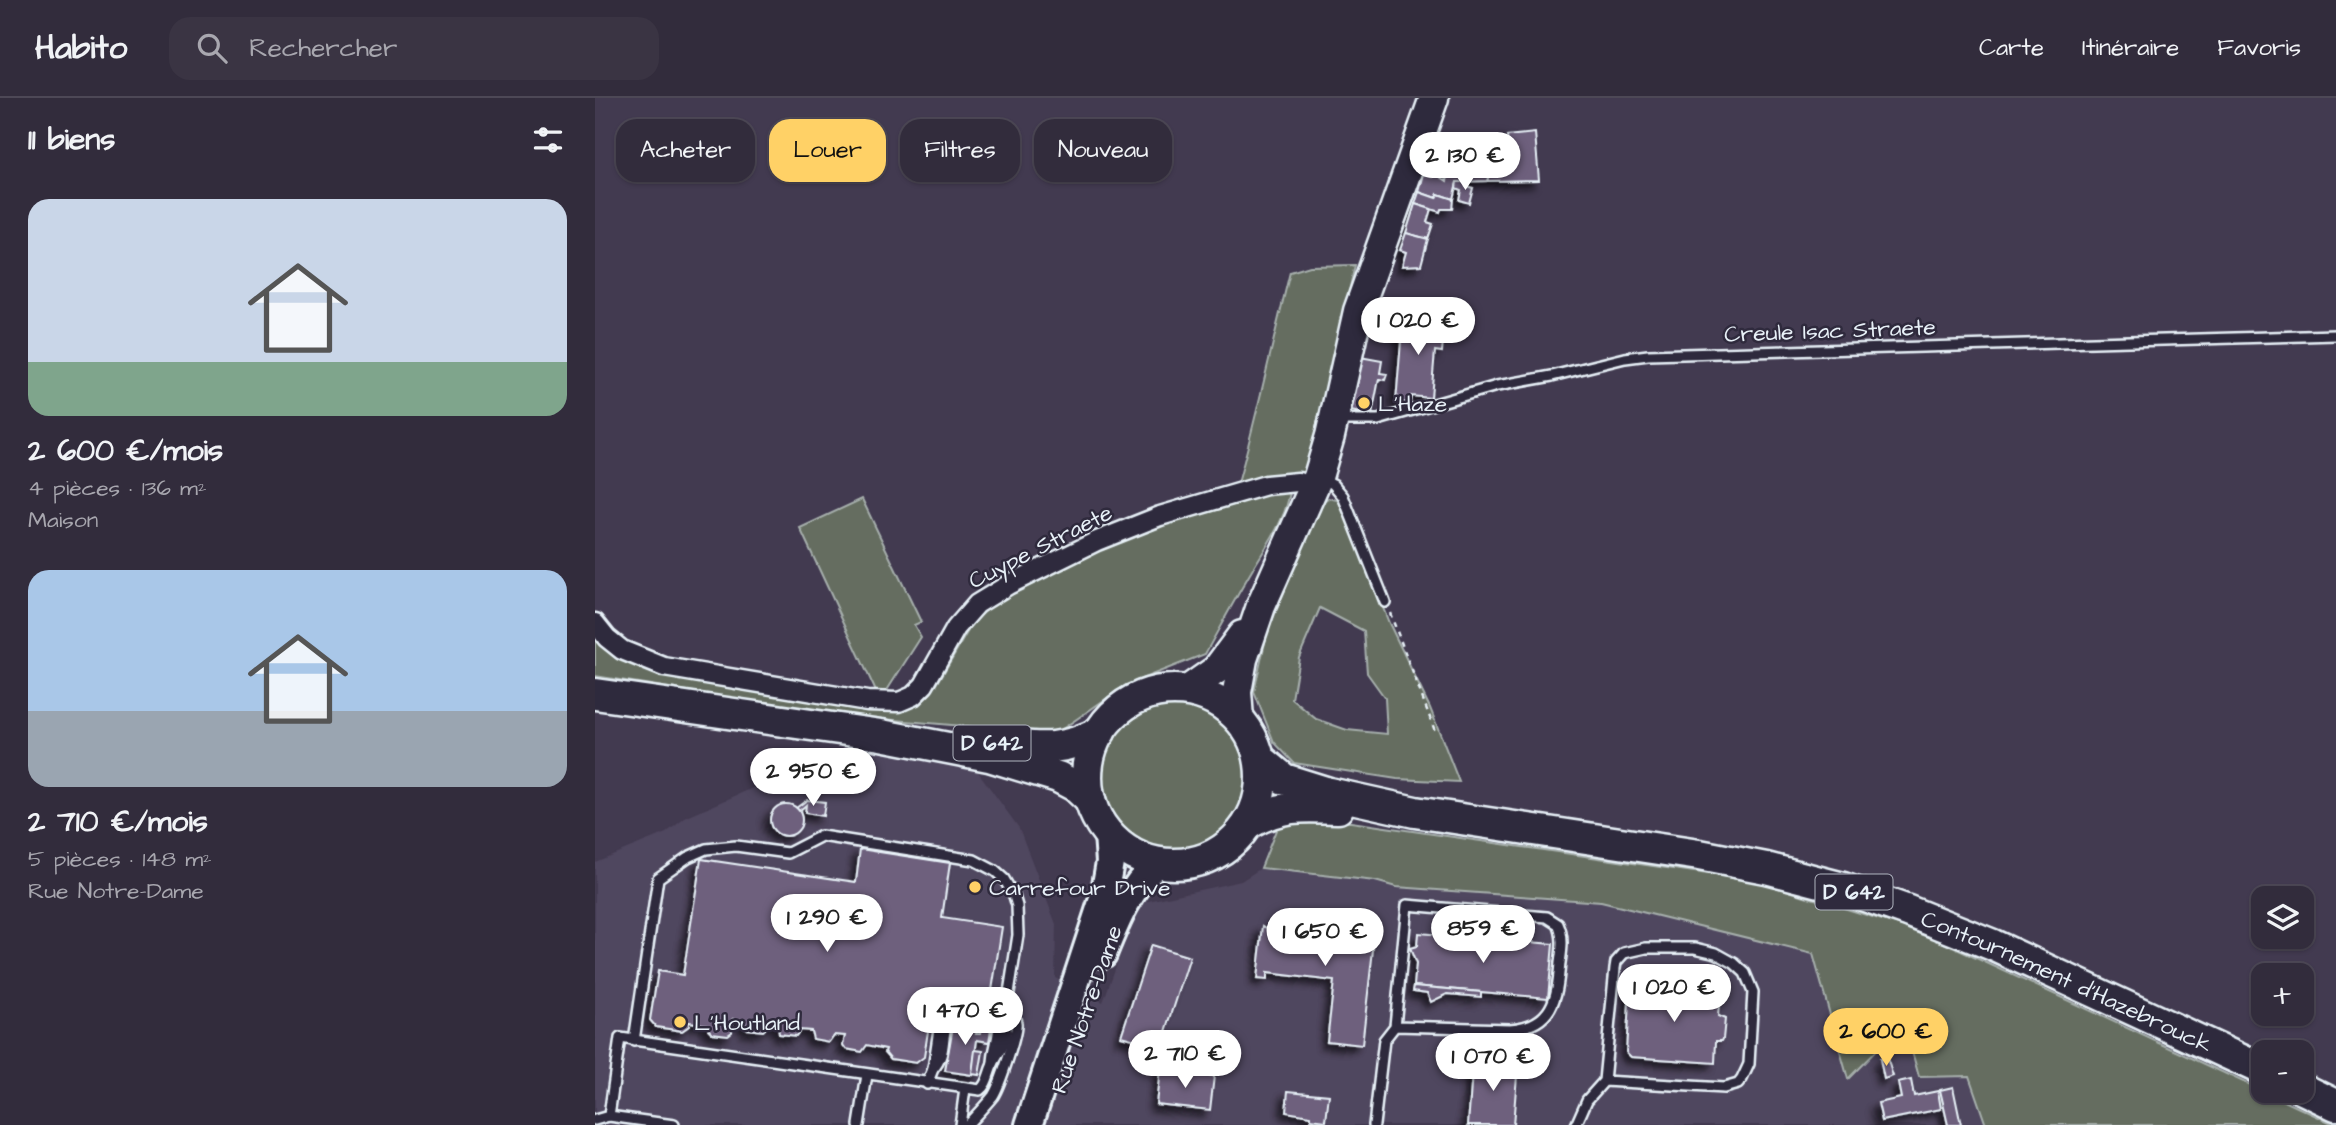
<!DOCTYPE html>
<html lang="fr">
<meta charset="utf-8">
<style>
:root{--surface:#322c3c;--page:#3a3443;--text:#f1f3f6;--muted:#a8a7af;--line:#4d4856;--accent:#ffd166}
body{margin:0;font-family:"Architects Daughter",sans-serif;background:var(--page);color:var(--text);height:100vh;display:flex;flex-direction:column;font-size:26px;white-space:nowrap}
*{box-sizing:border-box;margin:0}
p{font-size:23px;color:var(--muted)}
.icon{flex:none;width:38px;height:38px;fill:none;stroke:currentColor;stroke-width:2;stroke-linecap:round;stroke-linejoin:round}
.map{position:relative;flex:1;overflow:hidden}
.drawer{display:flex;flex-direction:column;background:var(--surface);width:595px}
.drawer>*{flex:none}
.hud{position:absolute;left:21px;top:21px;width:665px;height:63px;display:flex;gap:14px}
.tools{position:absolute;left:1656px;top:788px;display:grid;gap:14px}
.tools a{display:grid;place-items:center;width:63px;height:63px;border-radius:14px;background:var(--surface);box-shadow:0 2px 5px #0004,0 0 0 2px var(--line);font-size:35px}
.price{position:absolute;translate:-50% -60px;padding:0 16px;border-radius:24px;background:#fff;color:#222;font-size:23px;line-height:46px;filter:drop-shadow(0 2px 4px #0008)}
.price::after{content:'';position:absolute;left:50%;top:42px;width:21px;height:16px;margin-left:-10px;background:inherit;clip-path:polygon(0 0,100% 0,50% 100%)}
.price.selected{background:var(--accent);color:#111}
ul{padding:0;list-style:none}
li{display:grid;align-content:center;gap:14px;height:371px;padding:0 28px}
li span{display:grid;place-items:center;height:217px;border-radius:21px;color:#555}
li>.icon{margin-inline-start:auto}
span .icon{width:126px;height:126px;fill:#fffc;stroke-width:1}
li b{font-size:30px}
h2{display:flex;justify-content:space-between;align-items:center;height:84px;padding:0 28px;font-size:30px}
.chip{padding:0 24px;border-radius:21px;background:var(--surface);box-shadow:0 2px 5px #0004,0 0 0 2px var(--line);font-size:24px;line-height:63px}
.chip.selected{background:var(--accent);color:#111}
header{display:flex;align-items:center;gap:42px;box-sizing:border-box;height:98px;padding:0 35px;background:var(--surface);border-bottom:2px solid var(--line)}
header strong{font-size:33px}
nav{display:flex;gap:38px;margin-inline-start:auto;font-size:24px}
.search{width:490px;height:63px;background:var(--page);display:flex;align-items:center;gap:18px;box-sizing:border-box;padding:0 24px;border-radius:21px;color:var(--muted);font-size:26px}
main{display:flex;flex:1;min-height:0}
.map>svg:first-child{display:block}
</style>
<header>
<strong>Habito</strong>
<div class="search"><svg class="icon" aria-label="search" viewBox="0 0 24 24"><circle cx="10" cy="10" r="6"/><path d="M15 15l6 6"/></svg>Rechercher</div>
<nav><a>Carte</a><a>Itinéraire</a><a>Favoris</a></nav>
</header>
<main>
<section class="drawer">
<h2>11 biens<svg class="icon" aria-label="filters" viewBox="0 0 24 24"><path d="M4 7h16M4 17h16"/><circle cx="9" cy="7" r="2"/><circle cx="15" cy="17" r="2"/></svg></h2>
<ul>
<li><span style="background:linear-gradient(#c9d6e8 75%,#7fa58c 0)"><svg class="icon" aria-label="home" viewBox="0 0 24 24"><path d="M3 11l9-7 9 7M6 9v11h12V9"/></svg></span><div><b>2 600 €/mois</b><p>4 pièces · 136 m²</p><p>Maison</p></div></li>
<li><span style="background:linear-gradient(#a9c7e8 65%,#9aa5b1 0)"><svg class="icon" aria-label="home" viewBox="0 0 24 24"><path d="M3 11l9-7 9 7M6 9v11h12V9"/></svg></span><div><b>2 710 €/mois</b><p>5 pièces · 148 m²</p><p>Rue Notre-Dame</p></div></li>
</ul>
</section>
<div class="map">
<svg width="1741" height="1027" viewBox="0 0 1741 1027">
<defs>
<filter id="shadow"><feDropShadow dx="-6" dy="6" stdDeviation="3.5" flood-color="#0009"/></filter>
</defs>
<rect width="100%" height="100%" fill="#423a50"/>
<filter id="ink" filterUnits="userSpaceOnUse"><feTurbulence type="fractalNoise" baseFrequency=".0143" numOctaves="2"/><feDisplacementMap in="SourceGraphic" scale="14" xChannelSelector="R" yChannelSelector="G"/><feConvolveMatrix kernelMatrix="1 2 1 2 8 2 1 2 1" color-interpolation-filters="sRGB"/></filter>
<g filter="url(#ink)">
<path fill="#4f465e" d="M266,642L373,660L424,730L461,826L460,880L508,904L544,805L646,783L666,770L780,783L801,789L1006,804L1218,856L1253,980L1309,923L1374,978L1391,1027H0V764L71,735L90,720Z"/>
<g fill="#656d60" stroke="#a6afac" stroke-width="2" fill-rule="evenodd">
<path d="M760,167L712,376L691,377L642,389C662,318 677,246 695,174L715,168Z"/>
<path d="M682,394L695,395C689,425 671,448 656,474C640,501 625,529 610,556L531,587L460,636L242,617L0,578V534L30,562L46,570L281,610H298L327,603L341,588L378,524L399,506L429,487L508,446L639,401Z"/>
<path d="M733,400L742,402L748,408L794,525L835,610L864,684L802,681L699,665L679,644L659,594L672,535L726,405ZM725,510L769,533L772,575L790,600L792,636L752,632L721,621L697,601L704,559Z"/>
<path d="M267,401L326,524L319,527L326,539L291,594L283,598L205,430Z"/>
<circle cx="579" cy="679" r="77"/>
<path d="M706,724H756L1161,783L1323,833L1741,1027H1391L1374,978L1324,979L1309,924L1253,981L1218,856L1006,804L801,789L780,783L666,770L683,727Z"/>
</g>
<g fill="#6e617d" stroke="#e8f1f8" stroke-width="2" filter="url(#shadow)">
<path d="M940,35L944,82L892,83L897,66H887V54L901,53L903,66H915L912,38Z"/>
<path d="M871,51L887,56V66H897L892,83L862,84L858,101L843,96L841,100L824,94L829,76L838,79L841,76L852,83L860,55L869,58Z"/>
<path d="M862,84H872L871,88L878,90L874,105L864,102L866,92L861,90Z"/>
<path d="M824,94L841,100L843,96L858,101L857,111H846L845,114L820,106Z"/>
<path d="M820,106L836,111L832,124L838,126L833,141L811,135Z"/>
<path d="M811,135L833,141L826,167L807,168L811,154L805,152Z"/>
<path d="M808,219L850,222L847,254L840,253L836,300L816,298L815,305L801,304Z"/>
<path d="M765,259L787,263L785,275L792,276L790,282L784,281L777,317L755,313Z"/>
<path d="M212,702L230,704L228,718L210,715L211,707L204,713L201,710Z"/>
<circle cx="191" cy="722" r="16"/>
<path d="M265,751L355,765L347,820L407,829L395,905L335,896L334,907H337L329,959L321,965L296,961L290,954L291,951L272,947L267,954L251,951L248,947L250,938L239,937L234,944L218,941L216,933L205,932L201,938L184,936L183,928L172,926L171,930L168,933L151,931L149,923L138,921L137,934L133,937L117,935L113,931L114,927L94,924V928L87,933L61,929L55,922L63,873L88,877L106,761L261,784Z"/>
<path d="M680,822L780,834L767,947L732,943L739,883L672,875V882L662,881L668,828L673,831L679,827Z"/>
<path d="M823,835L958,846L953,900L819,888L821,866L815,850L822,848Z"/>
<path d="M556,847L595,859L566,949L526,938Z"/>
<path d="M819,888L886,894V899L852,896L836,904L832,895L818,893Z"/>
<path d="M1035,888L1125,894L1123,918L1130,921L1128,941L1127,943H1121L1120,965L1036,959L1031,954Z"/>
<path d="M371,922L383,927L381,935H385L386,929L396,931L394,944L382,942L377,977L350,973L359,923L370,925Z"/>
<path d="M380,952L388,953L384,977L377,976Z"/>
<path d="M1292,960L1298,978L1289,981L1285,961Z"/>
<path d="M878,961L923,965L918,1027H873Z"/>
<path d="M565,972L619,978L615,1012L561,1006Z"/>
<path d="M1316,982L1319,998L1343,993L1346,1011L1287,1023L1283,1005L1306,1000L1303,985Z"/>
<path d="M1358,989L1366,1027H1353L1345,992Z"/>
<path d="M693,993L734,997L731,1023L716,1021V1018L691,1014Z"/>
</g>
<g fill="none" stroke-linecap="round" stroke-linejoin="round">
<g stroke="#e8f1f8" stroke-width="14">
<g id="service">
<path d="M743,322H783L902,288L957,278L1030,260L1053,257L1741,237"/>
<path d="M727,381L738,386L748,398L790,504"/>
<path d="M39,943L63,780L93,759L111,751L141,748L193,755L226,738L379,762L400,773L409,781L419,798L422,808L423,837L411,914"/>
<path d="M398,966C398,951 405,938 404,923"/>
<path d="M332,986L338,971L348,905L411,914C417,916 420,918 421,925C423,935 404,989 398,998C390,1008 381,1017 372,1027"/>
<path d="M14,1018L25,940L385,992C393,986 393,976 398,966C404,954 414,944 411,929L401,922L356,917C344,934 354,954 338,971"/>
<path d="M0,1022L14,1018L79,1027"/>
<path d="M264,1027L272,977"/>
<path d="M365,1027L370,991"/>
<path d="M779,1027L789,942L800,928L812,807L952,819L963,826C969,839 967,851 965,865C962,901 958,928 915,931L800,928"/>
<path d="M981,1027L992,1002L1009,983L1020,870L1021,864L1029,855L1051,850H1100L1121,855L1139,865L1150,875L1158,894L1154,966L1147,981L1143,986L1129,990L1009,983"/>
</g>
</g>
<g stroke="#e8f1f8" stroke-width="23">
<path id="minor" d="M0,525L12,540L27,552L69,569L272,603L304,604L318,598L329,587L361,530L382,506L413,487L502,443L565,418L671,387L703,384L719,388"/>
</g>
<g stroke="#e8f1f8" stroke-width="32">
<g id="secondary">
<path d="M508,856C522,821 534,791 562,765"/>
<path d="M434,1027L509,798L515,764L513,736"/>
</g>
</g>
<g stroke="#e8f1f8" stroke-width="33">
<g id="primary">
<path d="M591,593L621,572L647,537"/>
<path d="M644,621L642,594L648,561L666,508L723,379L735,338L763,213L839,0"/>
</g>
</g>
<g stroke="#e8f1f8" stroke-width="35">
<g id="trunk">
<circle cx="579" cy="679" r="87"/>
<path d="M0,596L286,637L394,658L463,679L480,688L495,702"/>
<path d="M396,645C440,649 464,656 505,634"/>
<path id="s1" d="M665,661L689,681L734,695L820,714L1104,757L1171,770L1248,790L1313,813L1398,847L1668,972"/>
<path d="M653,726C685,707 706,708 743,710"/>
<path d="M1706,990L1741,1007"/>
</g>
</g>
<path stroke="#e8f1f8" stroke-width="2.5" stroke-dasharray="5 5" stroke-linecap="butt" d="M795,515L840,633"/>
<use href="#service" stroke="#2f2a3d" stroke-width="9"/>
<use href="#minor" stroke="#2f2a3d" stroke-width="18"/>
<use href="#secondary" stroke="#2f2a3d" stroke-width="26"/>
<use href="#primary" stroke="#2f2a3d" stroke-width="28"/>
<use href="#trunk" stroke="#2f2a3d" stroke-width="30"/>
</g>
</g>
<g fill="#ffd166" stroke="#2f2a3d" stroke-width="2.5">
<circle cx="769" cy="305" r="7"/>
<circle cx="380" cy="789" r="7"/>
<circle cx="85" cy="924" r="7"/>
</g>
<g text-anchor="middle" stroke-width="5" stroke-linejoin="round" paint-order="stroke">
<g fill="#2f2a3d" stroke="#b0b5c0" stroke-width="2">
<rect x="358.5" y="627.5" width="77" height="35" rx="5"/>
<rect x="1220.5" y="776.5" width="77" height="35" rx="5"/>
</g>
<g font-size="21" font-weight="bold" fill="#e8f1f8">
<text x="397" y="652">D 642</text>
<text x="1259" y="801">D 642</text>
</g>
<g font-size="23" fill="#e8f1f8" stroke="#2f2a3d">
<text transform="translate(1235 232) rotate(-2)" y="8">Creule Isac Straete</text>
<text transform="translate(445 448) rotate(-27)" y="8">Cuype Straete</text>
<text dy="8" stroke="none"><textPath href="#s1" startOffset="844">Contournement d'Hazebrouck</textPath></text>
<text transform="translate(491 911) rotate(-71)" y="8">Rue Notre-Dame</text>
</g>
<g font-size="23" fill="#e8f1f8" stroke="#2f2a3d" text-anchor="start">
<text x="783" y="313">L'Haze</text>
<text x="394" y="797">Carrefour Drive</text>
<text x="99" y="932">L'Houtland</text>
</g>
</g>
</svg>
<div class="tools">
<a><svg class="icon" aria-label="layers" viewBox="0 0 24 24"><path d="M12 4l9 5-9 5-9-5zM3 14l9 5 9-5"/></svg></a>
<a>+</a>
<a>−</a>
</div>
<b class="price" style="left:870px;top:94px">2 130 €</b>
<b class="price" style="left:823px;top:259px">1 020 €</b>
<b class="price" style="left:218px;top:710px">2 950 €</b>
<b class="price" style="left:232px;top:856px">1 290 €</b>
<b class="price" style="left:888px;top:867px">859 €</b>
<b class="price" style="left:730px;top:870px">1 650 €</b>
<b class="price" style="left:1079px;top:926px">1 020 €</b>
<b class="price" style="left:370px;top:949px">1 470 €</b>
<b class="price selected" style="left:1291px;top:970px">2 600 €</b>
<b class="price" style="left:590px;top:992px">2 710 €</b>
<b class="price" style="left:898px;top:995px">1 070 €</b>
<div class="hud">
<a class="chip">Acheter</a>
<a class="chip selected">Louer</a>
<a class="chip">Filtres</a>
<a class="chip">Nouveau</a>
</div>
</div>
</main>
